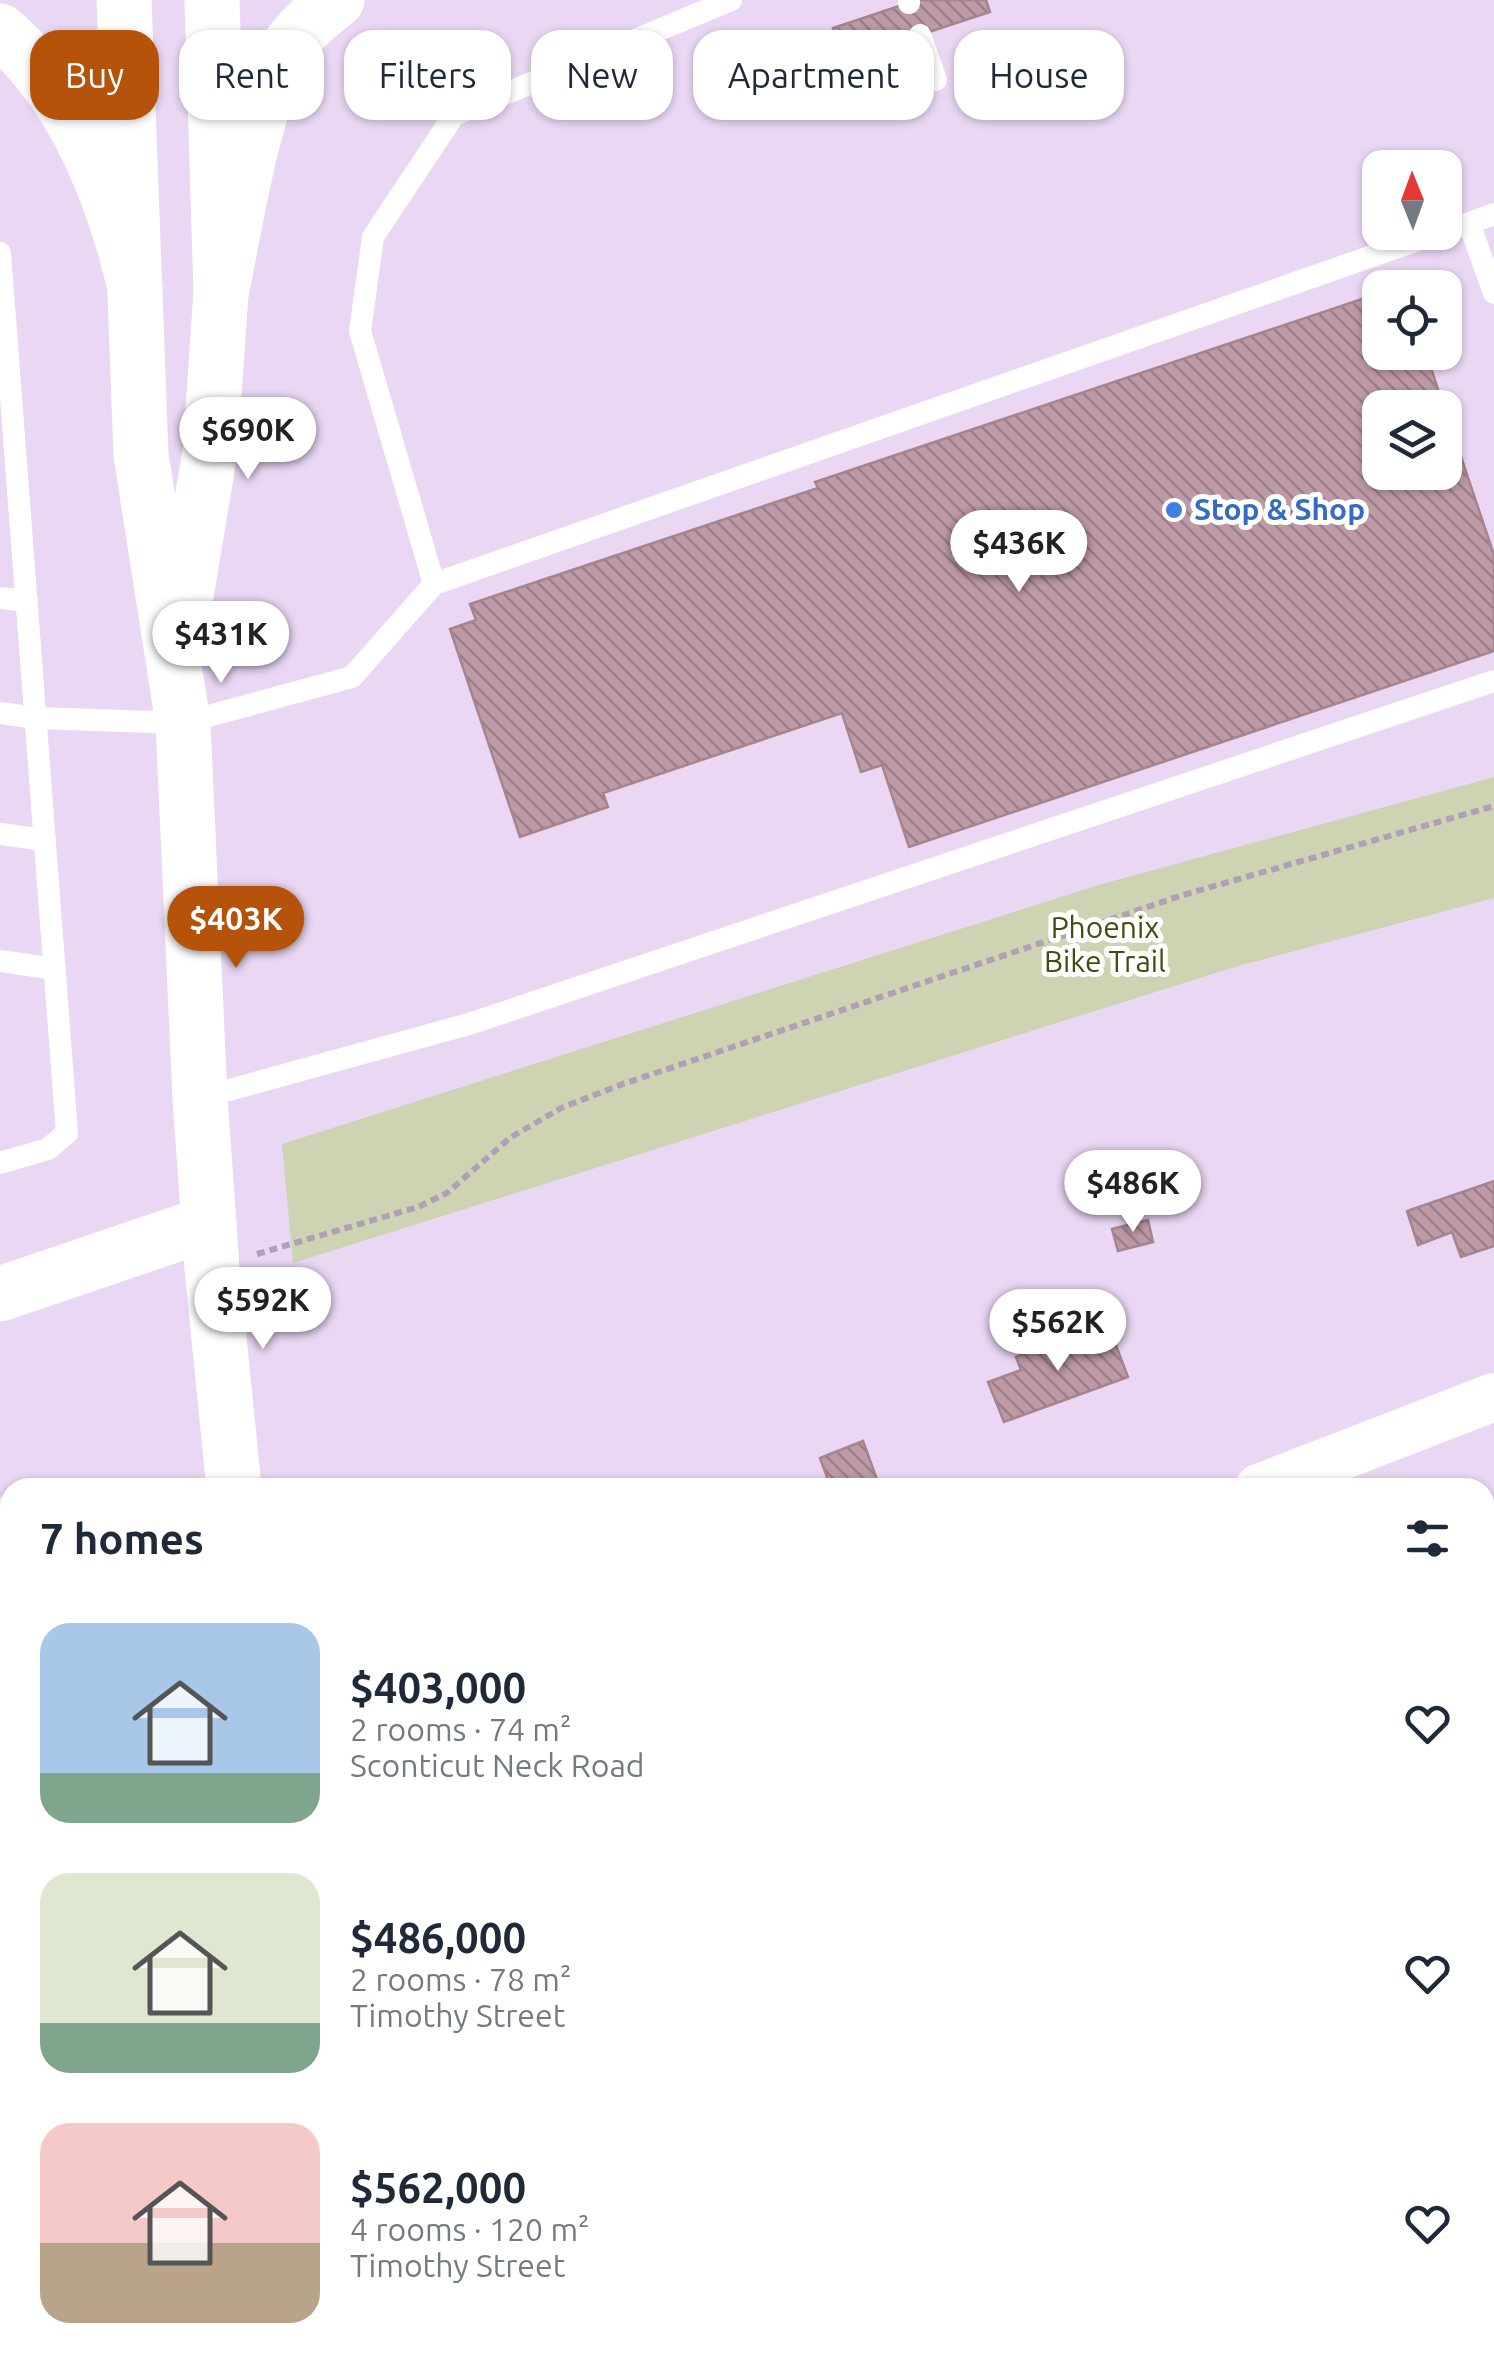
<!DOCTYPE html>
<meta charset="utf-8">
<style>
:root{--surface:#fff;--page:#f6f6f7;--text:#1f2937;--muted:#747a83;--accent:#b45309}
body{margin:0;font-family:Ubuntu,sans-serif;background:var(--page);color:var(--text);height:100vh;display:flex;flex-direction:column;font-size:38px;white-space:nowrap}
*{box-sizing:border-box;margin:0}
p{font-size:32px;color:var(--muted)}
.icon{flex:none;width:55px;height:55px;fill:none;stroke:currentColor;stroke-width:2;stroke-linecap:round;stroke-linejoin:round}
.map{position:relative;flex:1;overflow:hidden}
.panel{position:absolute;left:0px;top:1478px;width:1495px;height:892px;display:flex;flex-direction:column;background:var(--surface);border-radius:30px 30px 0 0;box-shadow:0 2px 8px #0004}
.panel>*{flex:none}
.banner{position:absolute;left:30px;top:30px;width:1435px;height:90px;display:flex;gap:20px}
.needle{width:65px;rotate:359deg}
.fabs{position:absolute;left:1362px;top:150px;display:grid;gap:20px}
.fabs a{display:grid;place-items:center;width:100px;height:100px;border-radius:20px;background:var(--surface);box-shadow:0 2px 8px #0004;font-size:50px}
.price{position:absolute;translate:-50% -85px;padding:0 22px;border-radius:35px;background:#fff;color:#222;font-size:32px;line-height:65px;filter:drop-shadow(0 2px 5px #0008)}
.price::after{content:'';position:absolute;left:50%;top:60px;width:30px;height:22px;margin-left:-15px;background:inherit;clip-path:polygon(0 0,100% 0,50% 100%)}
.price.selected{background:var(--accent);color:#fff}
ul{padding:0;list-style:none}
li{display:flex;align-items:center;gap:30px;height:250px;padding:0 40px}
li span{display:grid;place-items:center;flex:none;width:280px;height:200px;border-radius:30px;color:#555}
li>.icon{margin-inline-start:auto}
span .icon{width:120px;height:120px;fill:#fffc;stroke-width:1}
li b{font-size:42px}
h2{display:flex;justify-content:space-between;align-items:center;height:120px;padding:0 40px;font-size:42px}
.pill{padding:0 35px;border-radius:30px;background:var(--surface);box-shadow:0 2px 8px #0004;font-size:35px;line-height:90px}
.pill.selected{background:var(--accent);color:#fff}
.map>svg:first-child{display:block}
</style>
<div class="map">
<svg width="1494" height="2368" viewBox="0 0 1494 2368">
<defs>
<pattern id="building-back-hatch" width="6" height="6" patternUnits="userSpaceOnUse" patternTransform="scale(2.5)"><rect width="6" height="6" fill="#bd9aa6"/><path d="M-1 5l2 2M0 0l6 6M5-1l2 2" fill="none" stroke="#9b7e88"/></pattern>
</defs>
<rect width="100%" height="100%" fill="#ead7f4"/>
<path fill="#ced3b2" d="M1494,777V898L1238,966L293,1263L282,1144L1102,884Z"/>
<g fill="url(#building-back-hatch)" stroke="#a5838f" stroke-width="2.5">
<path d="M917,0H986L990,12L844,60L833,28Z"/>
<path d="M1380,293V352H1426L1444,408H1380V472H1445V409L1494,555V651L909,847L882,765L861,772L842,713L603,793L608,807L520,837L450,629L476,620L470,604L818,488L815,482Z"/>
<path d="M1494,1181V1246L1461,1257L1452,1232L1418,1245L1407,1211Z"/>
<path d="M1148,1220L1153,1242L1118,1251L1112,1229Z"/>
<path d="M1111,1332L1128,1377L1004,1422L988,1382L1021,1370L1016,1357L1037,1348L1035,1342L1054,1334L1057,1342L1082,1333L1085,1341Z"/>
<path d="M863,1441L878,1482L863,1488H831L820,1458Z"/>
<path d="M1485,1497L1487,1503L1494,1500V1561L1485,1565Z"/>
<path d="M10,2068V2171L0,2173V2070Z"/>
<path d="M589,2360H629L616,2368H593Z"/>
<path d="M1308,2360H1371L1377,2368H1315Z"/>
</g>
<g fill="none" stroke-linecap="round" stroke-linejoin="round">
<path stroke="#b0a0b7" stroke-width="6" stroke-dasharray="8 5" stroke-linecap="butt" d="M257,1254L418,1207L447,1193L511,1137L563,1107L623,1084L1183,895L1494,806"/>
<g stroke="#fff" stroke-width="22">
<path d="M909,0V3"/>
<path d="M920,35L936,80"/>
<path d="M1469,223L1494,293"/>
<path d="M1458,227L1494,214"/>
<path d="M0,253L67,1133L48,1149L0,1163"/>
<path d="M434,584L360,331L373,237L454,115L731,0"/>
<path d="M0,598L27,601"/>
<path d="M0,713L36,718L183,723L352,677L434,584L1441,232"/>
<path d="M0,834L45,840"/>
<path d="M0,961L55,969"/>
<path d="M200,1098L469,1024L1494,681"/>
<path d="M0,1508L10,1509"/>
<path d="M0,1834H10"/>
</g>
<g stroke="#fff" stroke-width="48">
<path d="M1259,1488L1494,1397"/>
<path d="M1485,1794L1494,1806"/>
<path d="M1166,2360L1172,2368"/>
<path d="M969,2368L979,2360"/>
</g>
<path stroke="#fff" stroke-width="55" d="M0,1294L209,1223"/>
<g stroke="#fff" stroke-width="55">
<path d="M124,0L141,455L183,723L200,1098L212,1268L234,1488"/>
<path d="M183,614L210,452L221,293L212,0"/>
<path d="M404,2360L408,2368"/>
</g>
<path stroke="#fff" stroke-width="55" d="M221,293C236,225 253,97 292,42C304,25 321,13 337,0"/>
<path stroke="#fff" stroke-width="55" d="M0,31C75,95 113,195 135,287"/>
</g>
<circle fill="#3f7fe0" stroke="#fff" stroke-width="4" cx="1174" cy="510" r="10"/>
<g text-anchor="middle" stroke-width="10" stroke-linejoin="round" paint-order="stroke">
<g font-size="30" font-weight="bold" fill="#366cbe" stroke="#fff" text-anchor="start">
<text x="1194" y="520">Stop &amp; Shop</text>
</g>
<g font-size="30" fill="#454a0e" stroke="#fff">
<text x="1105" y="938">Phoenix<tspan x="1105" dy="34">Bike Trail</tspan></text>
</g>
</g>
</svg>
<div class="fabs">
<a><svg class="needle" viewBox="-14 -14 28 28"><path d="M0-13l5 13h-10z" fill="#e53935"/><path d="M0 13l5-13h-10z" fill="#747a83"/></svg></a>
<a><svg class="icon" aria-label="locate" viewBox="0 0 24 24"><circle cx="12" cy="12" r="6"/><path d="M12 2v4M12 18v4M2 12h4M18 12h4"/></svg></a>
<a><svg class="icon" aria-label="layers" viewBox="0 0 24 24"><path d="M12 4l9 5-9 5-9-5zM3 14l9 5 9-5"/></svg></a>
</div>
<b class="price" style="left:248px;top:482px">$690K</b>
<b class="price" style="left:1019px;top:595px">$436K</b>
<b class="price" style="left:221px;top:686px">$431K</b>
<b class="price selected" style="left:236px;top:971px">$403K</b>
<b class="price" style="left:1133px;top:1235px">$486K</b>
<b class="price" style="left:263px;top:1352px">$592K</b>
<b class="price" style="left:1058px;top:1374px">$562K</b>
<div class="banner">
<a class="pill selected">Buy</a>
<a class="pill">Rent</a>
<a class="pill">Filters</a>
<a class="pill">New</a>
<a class="pill">Apartment</a>
<a class="pill">House</a>
</div>
<section class="panel">
<h2>7 homes<svg class="icon" aria-label="filters" viewBox="0 0 24 24"><path d="M4 7h16M4 17h16"/><circle cx="9" cy="7" r="2"/><circle cx="15" cy="17" r="2"/></svg></h2>
<ul>
<li><span style="background:linear-gradient(#a9c7e8 75%,#7fa58c 0)"><svg class="icon" aria-label="home" viewBox="0 0 24 24"><path d="M3 11l9-7 9 7M6 9v11h12V9"/></svg></span><div><b>$403,000</b><p>2 rooms · 74 m²</p><p>Sconticut Neck Road</p></div><svg class="icon" aria-label="heart" viewBox="0 0 24 24"><path d="M12 20l-8-8c-3-5 5-10 8-4 3-6 11-1 8 4z"/></svg></li>
<li><span style="background:linear-gradient(#dfe7d0 75%,#7fa58c 0)"><svg class="icon" aria-label="home" viewBox="0 0 24 24"><path d="M3 11l9-7 9 7M6 9v11h12V9"/></svg></span><div><b>$486,000</b><p>2 rooms · 78 m²</p><p>Timothy Street</p></div><svg class="icon" aria-label="heart" viewBox="0 0 24 24"><path d="M12 20l-8-8c-3-5 5-10 8-4 3-6 11-1 8 4z"/></svg></li>
<li><span style="background:linear-gradient(#f6c9c9 60%,#b9a48a 0)"><svg class="icon" aria-label="home" viewBox="0 0 24 24"><path d="M3 11l9-7 9 7M6 9v11h12V9"/></svg></span><div><b>$562,000</b><p>4 rooms · 120 m²</p><p>Timothy Street</p></div><svg class="icon" aria-label="heart" viewBox="0 0 24 24"><path d="M12 20l-8-8c-3-5 5-10 8-4 3-6 11-1 8 4z"/></svg></li>
</ul>
</section>
</div>
